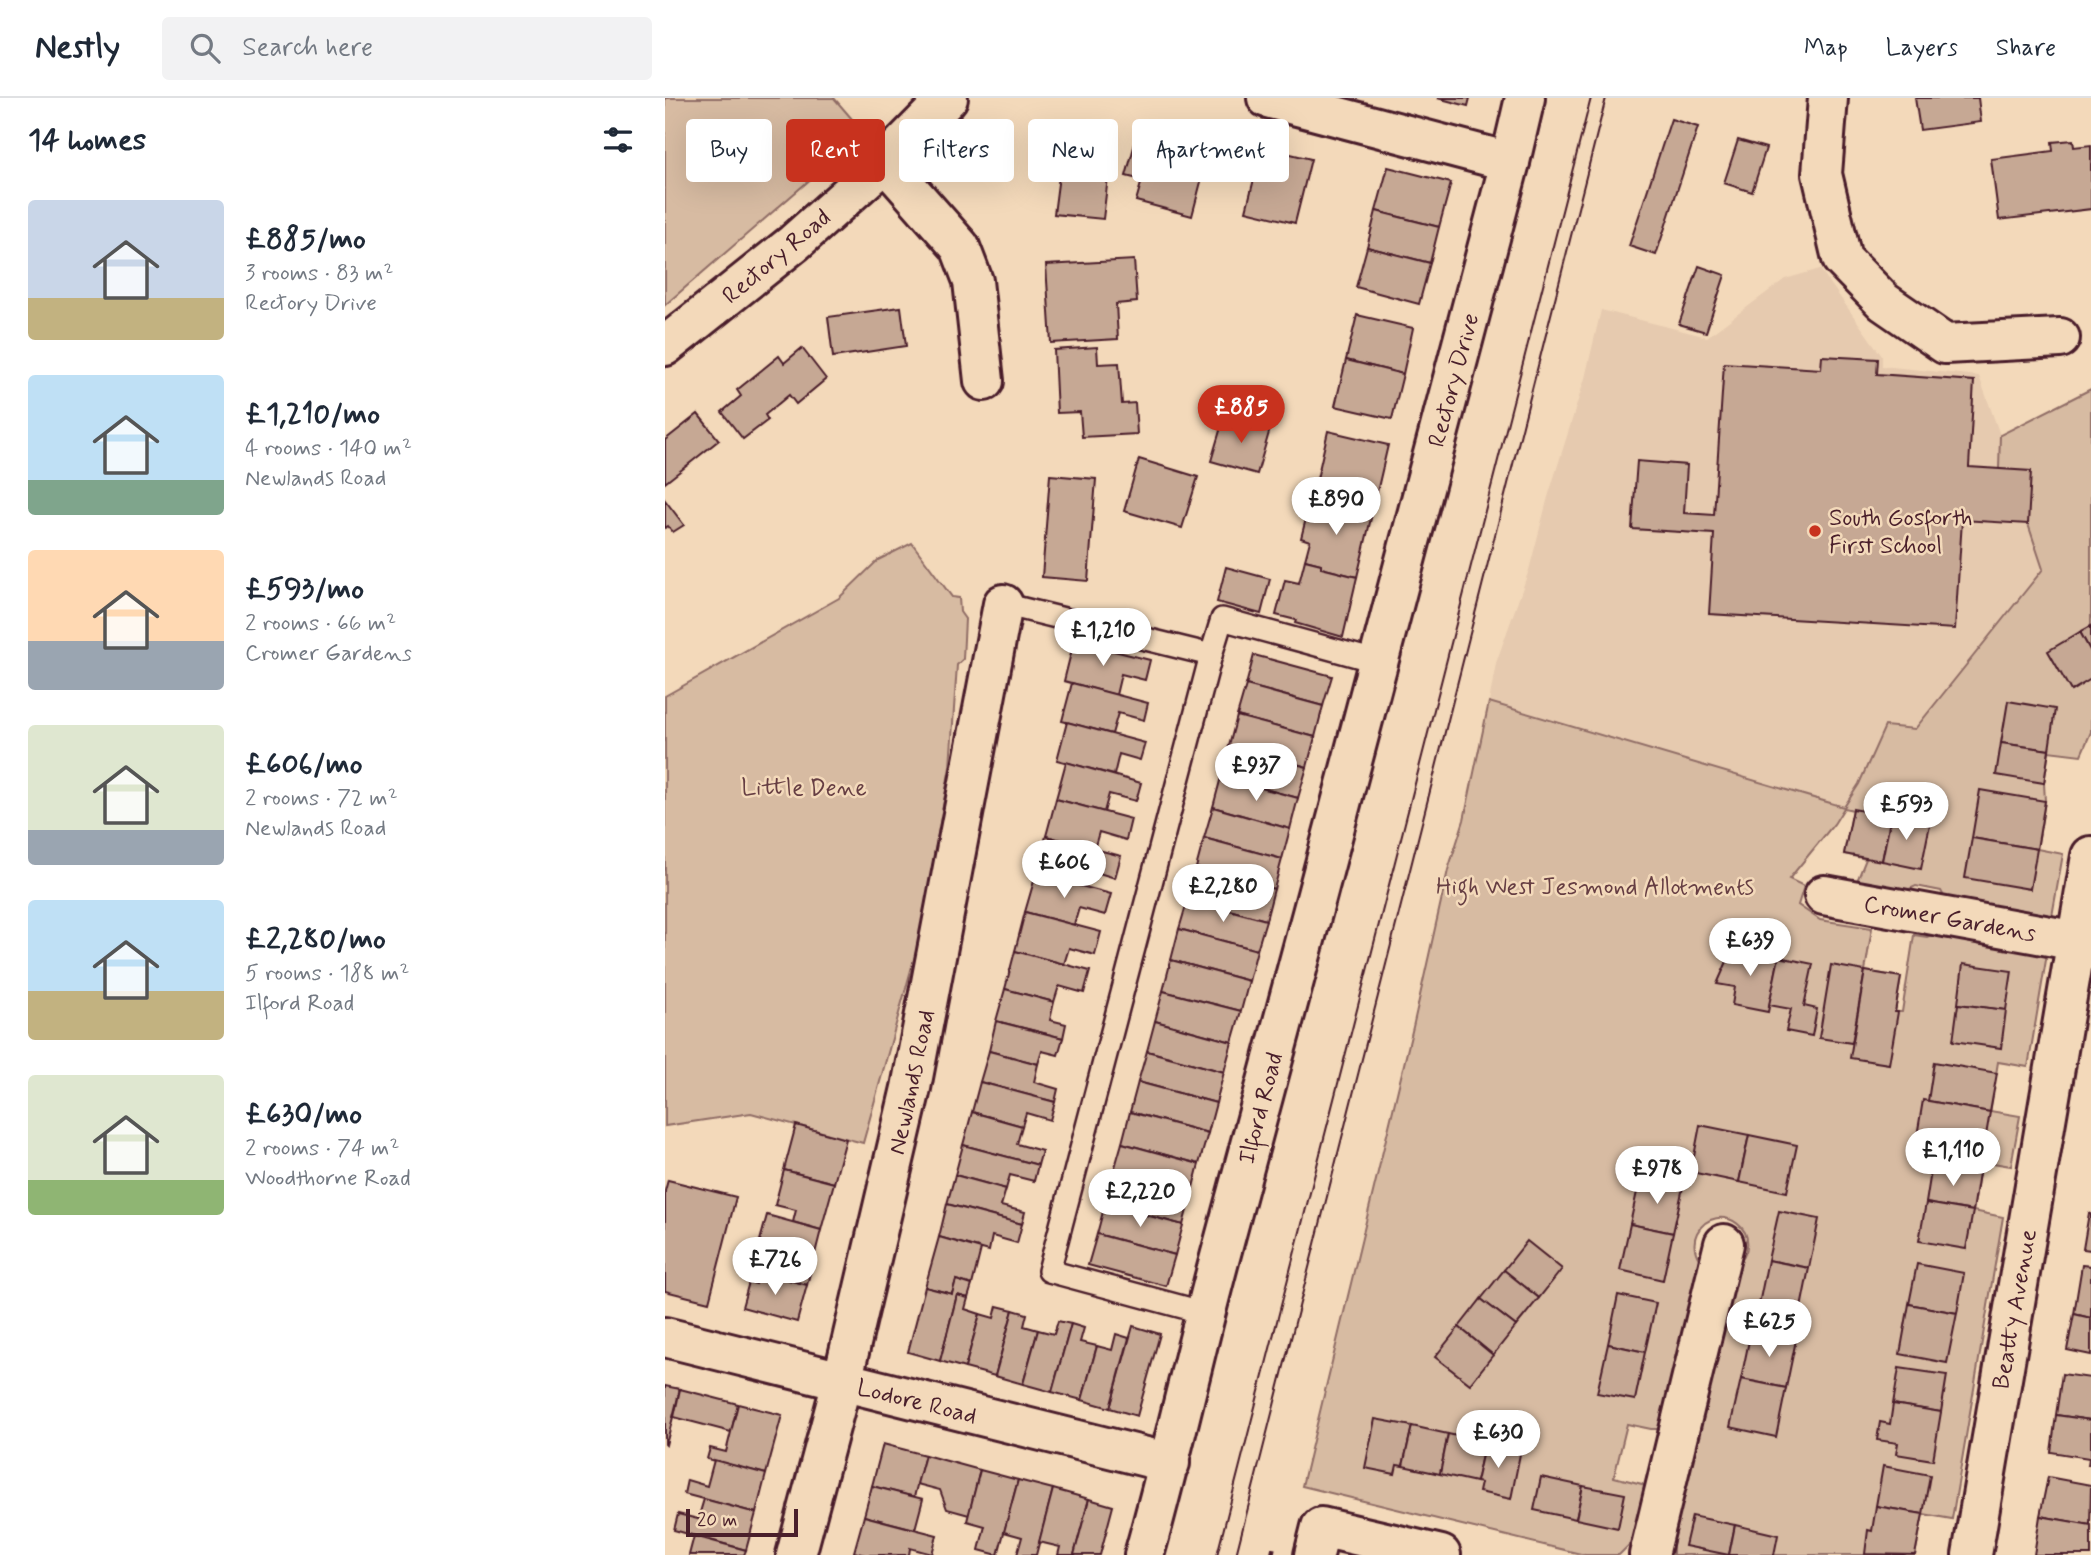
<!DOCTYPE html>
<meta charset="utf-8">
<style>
:root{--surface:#fff;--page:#f2f2f3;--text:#1f2937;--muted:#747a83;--line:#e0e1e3;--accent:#c8321e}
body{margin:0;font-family:Mynerve,sans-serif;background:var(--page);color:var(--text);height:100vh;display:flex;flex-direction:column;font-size:26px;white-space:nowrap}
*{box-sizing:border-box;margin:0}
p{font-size:23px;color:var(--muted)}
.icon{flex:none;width:38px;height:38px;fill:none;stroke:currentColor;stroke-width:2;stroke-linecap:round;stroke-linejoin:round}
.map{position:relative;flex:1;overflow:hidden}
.side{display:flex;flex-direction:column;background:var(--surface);width:665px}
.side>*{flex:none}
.top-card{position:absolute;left:21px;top:21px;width:665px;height:63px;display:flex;gap:14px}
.scale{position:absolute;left:21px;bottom:18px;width:112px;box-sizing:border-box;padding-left:7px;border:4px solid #4a1f2b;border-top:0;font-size:19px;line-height:24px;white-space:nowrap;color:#4a1f2b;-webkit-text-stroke:5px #f3d9ba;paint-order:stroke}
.price{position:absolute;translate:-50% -60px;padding:0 16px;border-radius:24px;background:#fff;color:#222;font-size:23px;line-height:46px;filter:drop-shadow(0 2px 4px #0008)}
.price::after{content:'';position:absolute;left:50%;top:42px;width:21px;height:16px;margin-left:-10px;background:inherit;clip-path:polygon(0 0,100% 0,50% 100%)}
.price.current{background:var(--accent);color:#fff}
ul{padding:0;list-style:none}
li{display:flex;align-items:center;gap:21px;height:175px;padding:0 28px}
li span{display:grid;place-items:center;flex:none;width:196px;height:140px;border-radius:7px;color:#555}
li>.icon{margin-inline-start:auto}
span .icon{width:84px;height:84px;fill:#fffc;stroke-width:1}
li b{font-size:30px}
h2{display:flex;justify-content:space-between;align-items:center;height:84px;padding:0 28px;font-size:30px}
.pill{padding:0 24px;border-radius:7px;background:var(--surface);box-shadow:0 7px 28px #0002;font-size:24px;line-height:63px}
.pill.current{background:var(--accent);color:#fff}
header{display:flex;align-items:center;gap:42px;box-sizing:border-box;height:98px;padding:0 35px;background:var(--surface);border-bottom:2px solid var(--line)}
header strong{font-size:33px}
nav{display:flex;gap:38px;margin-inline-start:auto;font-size:24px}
.search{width:490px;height:63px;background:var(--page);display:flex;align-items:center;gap:18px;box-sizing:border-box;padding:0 24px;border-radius:7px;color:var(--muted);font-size:26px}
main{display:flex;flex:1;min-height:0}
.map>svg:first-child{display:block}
</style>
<header>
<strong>Nestly</strong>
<div class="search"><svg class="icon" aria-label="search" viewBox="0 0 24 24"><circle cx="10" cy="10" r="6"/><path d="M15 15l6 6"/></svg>Search here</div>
<nav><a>Map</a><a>Layers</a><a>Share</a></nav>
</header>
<main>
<section class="side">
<h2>14 homes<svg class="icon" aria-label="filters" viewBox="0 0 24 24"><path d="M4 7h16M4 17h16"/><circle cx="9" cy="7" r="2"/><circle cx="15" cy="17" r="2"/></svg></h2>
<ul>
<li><span style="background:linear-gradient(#c9d6e8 70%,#c2b280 0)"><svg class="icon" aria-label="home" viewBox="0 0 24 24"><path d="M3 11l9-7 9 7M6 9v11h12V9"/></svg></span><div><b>£885/mo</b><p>3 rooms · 83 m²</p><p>Rectory Drive</p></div></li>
<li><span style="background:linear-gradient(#bfe0f5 75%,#7fa58c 0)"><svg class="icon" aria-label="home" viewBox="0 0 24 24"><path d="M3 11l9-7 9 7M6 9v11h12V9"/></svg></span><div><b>£1,210/mo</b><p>4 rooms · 140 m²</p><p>Newlands Road</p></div></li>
<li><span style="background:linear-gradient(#ffd9b3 65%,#9aa5b1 0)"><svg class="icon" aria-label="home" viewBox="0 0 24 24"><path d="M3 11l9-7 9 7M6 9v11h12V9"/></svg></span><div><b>£593/mo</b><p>2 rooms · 66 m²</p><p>Cromer Gardens</p></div></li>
<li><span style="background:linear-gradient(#dfe7d0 75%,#9aa5b1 0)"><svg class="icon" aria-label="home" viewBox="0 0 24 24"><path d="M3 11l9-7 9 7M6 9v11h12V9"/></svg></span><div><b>£606/mo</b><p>2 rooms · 72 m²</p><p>Newlands Road</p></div></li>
<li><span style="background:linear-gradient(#bfe0f5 65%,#c2b280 0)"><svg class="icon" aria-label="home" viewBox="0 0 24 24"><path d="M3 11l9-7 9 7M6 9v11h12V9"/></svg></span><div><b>£2,280/mo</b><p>5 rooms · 188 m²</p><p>Ilford Road</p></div></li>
<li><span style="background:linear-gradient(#dfe7d0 75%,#8fb573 0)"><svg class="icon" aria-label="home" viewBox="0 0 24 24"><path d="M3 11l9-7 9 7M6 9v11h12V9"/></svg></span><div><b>£630/mo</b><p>2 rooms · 74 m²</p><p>Woodthorne Road</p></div></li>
</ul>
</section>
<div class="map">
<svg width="1426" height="1457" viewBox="0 0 1426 1457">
<rect width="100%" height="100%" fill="#f3d9ba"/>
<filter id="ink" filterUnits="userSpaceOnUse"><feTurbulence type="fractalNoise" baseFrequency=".0143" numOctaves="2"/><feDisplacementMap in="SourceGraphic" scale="14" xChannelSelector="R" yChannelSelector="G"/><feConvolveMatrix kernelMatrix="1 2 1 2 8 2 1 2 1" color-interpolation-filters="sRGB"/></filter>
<g filter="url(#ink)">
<path fill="#e6caaf" d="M1155,171L1217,258V268L1314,278L1335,337L1426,291L1378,471L1250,631L1220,628L1194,686L1178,709L824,604L831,565L864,472L883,399L920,280L936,212L1042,239L1120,181Z"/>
<g fill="#d7bba2" stroke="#906d66" stroke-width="2">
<path d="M0,0H169L199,35L0,207Z"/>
<path d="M1426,291V634L1416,657L1384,653L1379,685L1380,703L1372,751L1398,756L1386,824L1282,804L1276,793L1251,788L1233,796L1190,788L1201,761L1179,756L1188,712L1179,710L1169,726L1124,781L1139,788L1133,807L1155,822L1207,830L1200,873L1236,879L1230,914H1237L1249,837L1262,839L1278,832L1383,850L1363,969L1333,964L1325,1013L1355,1018L1346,1068L1316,1063L1308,1113L1338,1119L1287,1421L1258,1416L1250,1457H1008V1444L1069,1171C1108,1134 1051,1099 1032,1135C1028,1143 1029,1153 1034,1161L994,1331H986L962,1326L949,1379L977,1386L982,1391L968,1443L954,1457H920L637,1388L748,929L783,772L799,722L824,604L1179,709L1194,686L1220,628L1250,631L1378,471L1363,426L1334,371L1335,337Z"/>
<path d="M247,445L287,499L294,500L295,514L300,521L298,561L292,567L285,669L254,843L198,1045L86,1015L0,1028V598L174,500L213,462Z"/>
</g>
<g fill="#c6a894" stroke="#4a1f2b" stroke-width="2">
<path d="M772,0H805L803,8Z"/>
<path d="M1250,0H1313L1316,24L1255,32Z"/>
<path d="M1006,21L1033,29L991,157L964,148Z"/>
<path d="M472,38L543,57L527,118L471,103L477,82L461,78Z"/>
<path d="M399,39L447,45L438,121L389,116Z"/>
<path d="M1073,42L1101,50L1087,94L1059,85Z"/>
<path d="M1408,42L1409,49L1426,47V111L1334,122L1326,61L1388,53L1387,44Z"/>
<path d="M597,49L646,61L630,125L581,113Z"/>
<path d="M723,69L786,85L774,129L711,113Z"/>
<path d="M711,113L774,129L765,165L702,149Z"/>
<path d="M702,149L765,165L754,206L691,189Z"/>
<path d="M469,162L472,204L451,206L453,241L386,245L381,167Z"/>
<path d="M1034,168L1060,177L1041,234L1014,226Z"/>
<path d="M236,209L241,248L168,259L163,219Z"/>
<path d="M692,217L748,230L738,276L681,262Z"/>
<path d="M432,249L433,266L454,265L457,306L470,305L472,336L417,339L415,314L392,315L389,252Z"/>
<path d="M137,250L161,281L131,306L124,297L100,317L103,322L78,341L57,314L76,298L72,292L114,258L119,265Z"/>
<path d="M1157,258L1213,261L1212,276L1309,283L1304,369L1366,373L1363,426L1297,422L1290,531L1044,516L1049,436L967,431L972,363L1022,367L1019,415L1049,417L1059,265L1156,271Z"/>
<path d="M681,262L738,276L727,321L670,308Z"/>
<path d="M33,316L54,342L0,385V342Z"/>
<path d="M559,319L605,331L592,376L546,363Z"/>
<path d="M663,333L723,347L712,394L652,381Z"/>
<path d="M474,361L533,379L517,430L459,413Z"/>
<path d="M385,377L431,381L423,483L377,479Z"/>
<path d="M646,401L707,416L692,479L656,470V466L640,462L645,443L636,440Z"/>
<path d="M0,402L19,427L8,434L3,428L0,430Z"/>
<path d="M640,462L656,466V470L692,479L678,539L630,525L631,522L611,517L620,482L634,485Z"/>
<path d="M561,469L605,481L596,516L552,504Z"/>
<path d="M1426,528V554L1415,534Z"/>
<path d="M1415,534L1426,554V581L1406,593L1383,553Z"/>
<path d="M409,543L485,562L480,582L456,576L451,597L399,583Z"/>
<path d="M589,557L667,578L658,608L581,587Z"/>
<path d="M407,585L483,605L479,622L453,615L447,636L397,623Z"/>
<path d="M581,587L658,608L650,639L572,618Z"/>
<path d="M1343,603L1390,611L1384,652L1336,645Z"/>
<path d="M572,618L650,639L642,669L564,648Z"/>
<path d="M402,624L480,645L475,662L454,656L449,677L392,662Z"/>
<path d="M1336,645L1384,652L1379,685L1331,677Z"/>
<path d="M564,648L642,669L633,700L556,679Z"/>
<path d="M401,664L476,685L471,703L444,696L439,714L391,701Z"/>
<path d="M556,679L633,700L625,731L548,709Z"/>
<path d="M1315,692L1380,703L1372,751L1307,740Z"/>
<path d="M391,701L466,721L461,742L434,734L429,751L381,738Z"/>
<path d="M548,709L625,731L617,761L539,740Z"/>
<path d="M1188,711L1226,718L1217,763L1179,756Z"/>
<path d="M1226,718L1265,726L1256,771L1217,763Z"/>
<path d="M381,738L456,758L450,780L424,772L419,789L371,776Z"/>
<path d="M539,740L617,761L609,791L531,770Z"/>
<path d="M1307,740L1372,751L1365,791L1300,780Z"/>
<path d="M531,770L609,791L601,822L523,801Z"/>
<path d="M371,776L446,796L440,817L414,810L409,827L360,814Z"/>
<path d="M523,801L601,822L592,852L514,831Z"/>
<path d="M360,814L436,834L430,857L404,850L399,866L350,853Z"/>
<path d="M514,831L592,852L584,883L506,862Z"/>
<path d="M1068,850L1114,859L1103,914L1067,907L1070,889L1052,886Z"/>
<path d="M350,853L425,873L419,895L394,888L389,904L340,891Z"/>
<path d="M1114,859L1148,866L1139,908L1152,911L1147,938L1121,933L1126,911L1104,907Z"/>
<path d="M506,862L584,883L576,913L498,893Z"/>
<path d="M1298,866L1347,873L1341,912L1293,906Z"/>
<path d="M1166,867L1200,873L1187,945L1154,940Z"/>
<path d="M1200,873L1236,879L1230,914H1233L1224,966L1185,960Z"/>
<path d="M340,891L389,904L385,922L401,926L398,940L331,923Z"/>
<path d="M498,893L576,913L567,944L490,923Z"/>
<path d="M1293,906L1341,912L1336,950L1288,943Z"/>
<path d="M331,923L398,940L393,957L377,953L373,966L324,953Z"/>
<path d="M490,923L567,944L559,974L482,953Z"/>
<path d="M324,953L373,966L369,984L393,991L390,1004L315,984Z"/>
<path d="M482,953L559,974L551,1005L473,984Z"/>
<path d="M1269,964L1332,975L1325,1014L1263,1003Z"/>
<path d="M315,984L390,1004L385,1022L361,1015L357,1028L307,1014Z"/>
<path d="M473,984L551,1005L543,1035L465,1014Z"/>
<path d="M1258,1002L1325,1014L1319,1049L1252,1038Z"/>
<path d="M307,1014L357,1028L352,1046L377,1053L373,1067L298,1047Z"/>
<path d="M465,1014L543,1035L534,1066L457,1045Z"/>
<path d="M131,1027L181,1041L169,1085L119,1072Z"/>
<path d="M1035,1027L1084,1037L1074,1084L1026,1074Z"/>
<path d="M1084,1037L1132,1047L1122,1094L1074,1084Z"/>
<path d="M457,1045L534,1066L526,1097L448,1076Z"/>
<path d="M298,1047L373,1067L369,1083L345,1077L341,1091L290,1077Z"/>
<path d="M1267,1067L1314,1075L1308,1113L1261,1105Z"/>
<path d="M119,1072L169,1085L156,1132L128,1124L131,1112L110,1107Z"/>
<path d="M448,1076L526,1097L518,1127L440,1106Z"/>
<path d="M290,1077L341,1091L336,1108L360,1114L357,1126L282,1106Z"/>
<path d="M975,1080L1018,1089L1008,1135L965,1126Z"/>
<path d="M3,1082L71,1099L44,1204L0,1193V1093Z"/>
<path d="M1261,1105L1308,1113L1301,1151L1254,1143Z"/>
<path d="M282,1106L357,1126L352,1145L327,1138L324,1153L274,1139Z"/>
<path d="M440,1106L518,1127L510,1157L432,1136Z"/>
<path d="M1114,1113L1154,1121L1144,1170L1103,1162Z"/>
<path d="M1424,1115L1426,1116V1152L1418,1151Z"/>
<path d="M102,1117L156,1132L142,1187L94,1174L97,1163L90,1161Z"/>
<path d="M965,1126L1008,1135L998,1182L955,1172Z"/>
<path d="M432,1136L510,1157L501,1188L423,1167Z"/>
<path d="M274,1139L316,1151L307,1187L291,1182L287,1196L260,1189Z"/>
<path d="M862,1143L897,1171L874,1200L839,1172Z"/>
<path d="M1103,1162L1144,1170L1134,1220L1093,1211Z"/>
<path d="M1252,1166L1299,1175L1292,1215L1244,1206Z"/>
<path d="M1417,1167L1426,1168V1220L1409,1216Z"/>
<path d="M839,1172L874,1200L851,1228L816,1201Z"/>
<path d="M94,1174L142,1187L132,1224L77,1209L84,1184L91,1186Z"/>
<path d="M291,1182L307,1187L303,1200L292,1197L275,1263L243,1254L260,1189L287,1196Z"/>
<path d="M292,1197L303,1200L300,1211L315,1216L300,1270L275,1263Z"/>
<path d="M953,1197L991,1205L980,1254L943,1246Z"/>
<path d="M816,1201L851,1228L828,1257L794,1229Z"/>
<path d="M1244,1206L1292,1215L1282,1265L1235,1256Z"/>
<path d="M332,1208L348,1212L330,1278L300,1270L315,1216L329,1220Z"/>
<path d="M348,1212L362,1216L359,1228L373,1232L358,1286L330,1278Z"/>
<path d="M1409,1216L1426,1220V1257L1402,1252Z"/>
<path d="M393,1223L406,1226L387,1294L358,1286L373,1232L389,1236Z"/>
<path d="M406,1226L419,1230L415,1244L432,1248L417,1302L387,1294Z"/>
<path d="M468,1228L495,1236L472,1318L445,1310Z"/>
<path d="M794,1229L828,1257L805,1286L770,1259Z"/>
<path d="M1086,1233L1131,1242L1121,1290L1076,1281Z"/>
<path d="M451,1236L464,1240L445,1310L417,1302L432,1248L447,1252Z"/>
<path d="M943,1246L980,1254L970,1302L932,1295Z"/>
<path d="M1234,1270L1282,1277L1276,1314L1228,1306Z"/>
<path d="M1397,1276L1426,1280V1322L1391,1317Z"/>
<path d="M1076,1281L1121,1290L1111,1339L1065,1329Z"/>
<path d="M0,1288L15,1291L1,1347L0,1346Z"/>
<path d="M15,1291L73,1306L66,1334L9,1319Z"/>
<path d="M73,1306L117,1317L101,1376L42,1361L45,1350L61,1354Z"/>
<path d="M1228,1306L1276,1314L1268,1362L1231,1356L1233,1345L1212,1342L1215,1324L1225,1326Z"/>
<path d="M1391,1317L1426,1322V1367H1423L1424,1360L1386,1354Z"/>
<path d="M710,1321L747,1328L738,1368L732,1367L730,1376L700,1370Z"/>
<path d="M747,1328L783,1336L775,1376L738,1368Z"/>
<path d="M783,1336L820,1344L811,1384L775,1376Z"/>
<path d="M820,1344L856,1351L846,1401L814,1394L816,1385L811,1384Z"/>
<path d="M218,1346L260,1357L249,1399L207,1388Z"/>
<path d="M260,1357L315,1372L304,1417L282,1411L275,1392L252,1386Z"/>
<path d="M49,1362L101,1376L91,1415L19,1396L22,1382L42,1388Z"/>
<path d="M1218,1368L1265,1377L1258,1416L1211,1408Z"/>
<path d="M315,1372L353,1382L333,1457L314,1452L320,1428L302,1423Z"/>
<path d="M876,1379L918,1388L911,1421L869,1412Z"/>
<path d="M1383,1379L1426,1387L1425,1427L1375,1418Z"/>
<path d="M353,1382L388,1391L371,1457H352L357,1439L339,1434Z"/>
<path d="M207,1388L258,1401L250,1431L199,1418Z"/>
<path d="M918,1388L960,1396L953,1430L911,1421Z"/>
<path d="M388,1391L424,1401L409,1457H393L395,1449L374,1444Z"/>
<path d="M39,1401L91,1415L81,1452L9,1432L13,1416L33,1421Z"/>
<path d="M424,1401L448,1408L435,1457H409Z"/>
<path d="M1211,1408L1258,1416L1250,1457L1200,1456L1203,1432L1207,1433Z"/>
<path d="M199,1418L272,1437L267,1456L245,1450L244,1457H200L189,1454Z"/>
<path d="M1027,1418L1070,1427L1064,1457L1020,1448Z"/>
<path d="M1375,1418L1426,1427V1457H1369Z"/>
<path d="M1070,1427L1113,1437L1109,1457H1064Z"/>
<path d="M29,1438L81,1452L79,1457H24Z"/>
</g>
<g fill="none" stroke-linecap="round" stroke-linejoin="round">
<g stroke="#4a1f2b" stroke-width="26">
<g id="service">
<path d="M338,506L546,557L557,521L714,564"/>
<path d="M540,1215L384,1173L546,557"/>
</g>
</g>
<g stroke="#4a1f2b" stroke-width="44">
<g id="minor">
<path d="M602,0L845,64"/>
<path d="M1163,0L1157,76L1177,161L1219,204L1280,246L1395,240"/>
<path d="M220,64L295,149L308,183L319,283"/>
<path d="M0,248L129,145L220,64L283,0"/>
<path d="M1159,797L1412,843"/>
<path d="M0,1239L505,1365"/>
<path d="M131,1457L177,1284L246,990L338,506"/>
<path d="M479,1457C508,1355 530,1251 558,1148C655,787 751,425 845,64L860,0"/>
<path d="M649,1457L656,1429L776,1457"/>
<path d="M984,1457L1059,1146"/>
<path d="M1307,1457L1426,758"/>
</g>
</g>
<path stroke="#4a1f2b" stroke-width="4.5" stroke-dasharray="7 5" stroke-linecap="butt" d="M607,1457L609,1447"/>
<use href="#service" stroke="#f3d9ba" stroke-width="21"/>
<use href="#minor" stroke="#f3d9ba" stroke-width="38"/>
<g stroke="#4a1f2b" stroke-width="2">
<path d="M552,1457L926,0"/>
<path d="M571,1457L941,0"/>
</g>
</g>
</g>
<circle fill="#c8321e" stroke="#f3d9ba" stroke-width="2.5" cx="1150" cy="433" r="7"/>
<g text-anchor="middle" stroke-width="5" stroke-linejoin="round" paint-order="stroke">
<g font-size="24" fill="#4a1f2b" stroke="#f3d9ba">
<text transform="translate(111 158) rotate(-40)" y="8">Rectory Road</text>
<text transform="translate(788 282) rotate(-75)" y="8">Rectory Drive</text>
<text transform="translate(1285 820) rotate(10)" y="8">Cromer Gardens</text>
<text transform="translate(246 984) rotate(-78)" y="8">Newlands Road</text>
<text transform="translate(595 1010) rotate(-75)" y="8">Ilford Road</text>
<text transform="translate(1349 1211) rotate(-80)" y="8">Beatty Avenue</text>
<text transform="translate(252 1303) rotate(14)" y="8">Lodore Road</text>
</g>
<g font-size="24" fill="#4a1f2b" stroke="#f3d9ba" text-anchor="start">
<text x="1164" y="427">South Gosforth<tspan x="1164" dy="28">First School</tspan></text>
</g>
<g font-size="24" fill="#663e43" stroke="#f3d9ba">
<text x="139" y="697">Little Dene</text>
<text x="930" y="796">High West Jesmond Allotments</text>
</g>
</g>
</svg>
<div class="scale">20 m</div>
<b class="price current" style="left:576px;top:347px">£885</b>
<b class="price" style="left:671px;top:439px">£890</b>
<b class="price" style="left:438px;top:570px">£1,210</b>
<b class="price" style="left:591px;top:705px">£937</b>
<b class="price" style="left:1241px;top:744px">£593</b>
<b class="price" style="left:399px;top:802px">£606</b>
<b class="price" style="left:558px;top:826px">£2,280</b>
<b class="price" style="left:1085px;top:880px">£639</b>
<b class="price" style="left:1288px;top:1090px">£1,110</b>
<b class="price" style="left:992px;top:1108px">£978</b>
<b class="price" style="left:475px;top:1131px">£2,220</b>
<b class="price" style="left:110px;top:1199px">£726</b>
<b class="price" style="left:1104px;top:1261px">£625</b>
<b class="price" style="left:833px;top:1372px">£630</b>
<div class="top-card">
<a class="pill">Buy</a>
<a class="pill current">Rent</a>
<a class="pill">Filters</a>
<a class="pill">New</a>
<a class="pill">Apartment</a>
</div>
</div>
</main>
